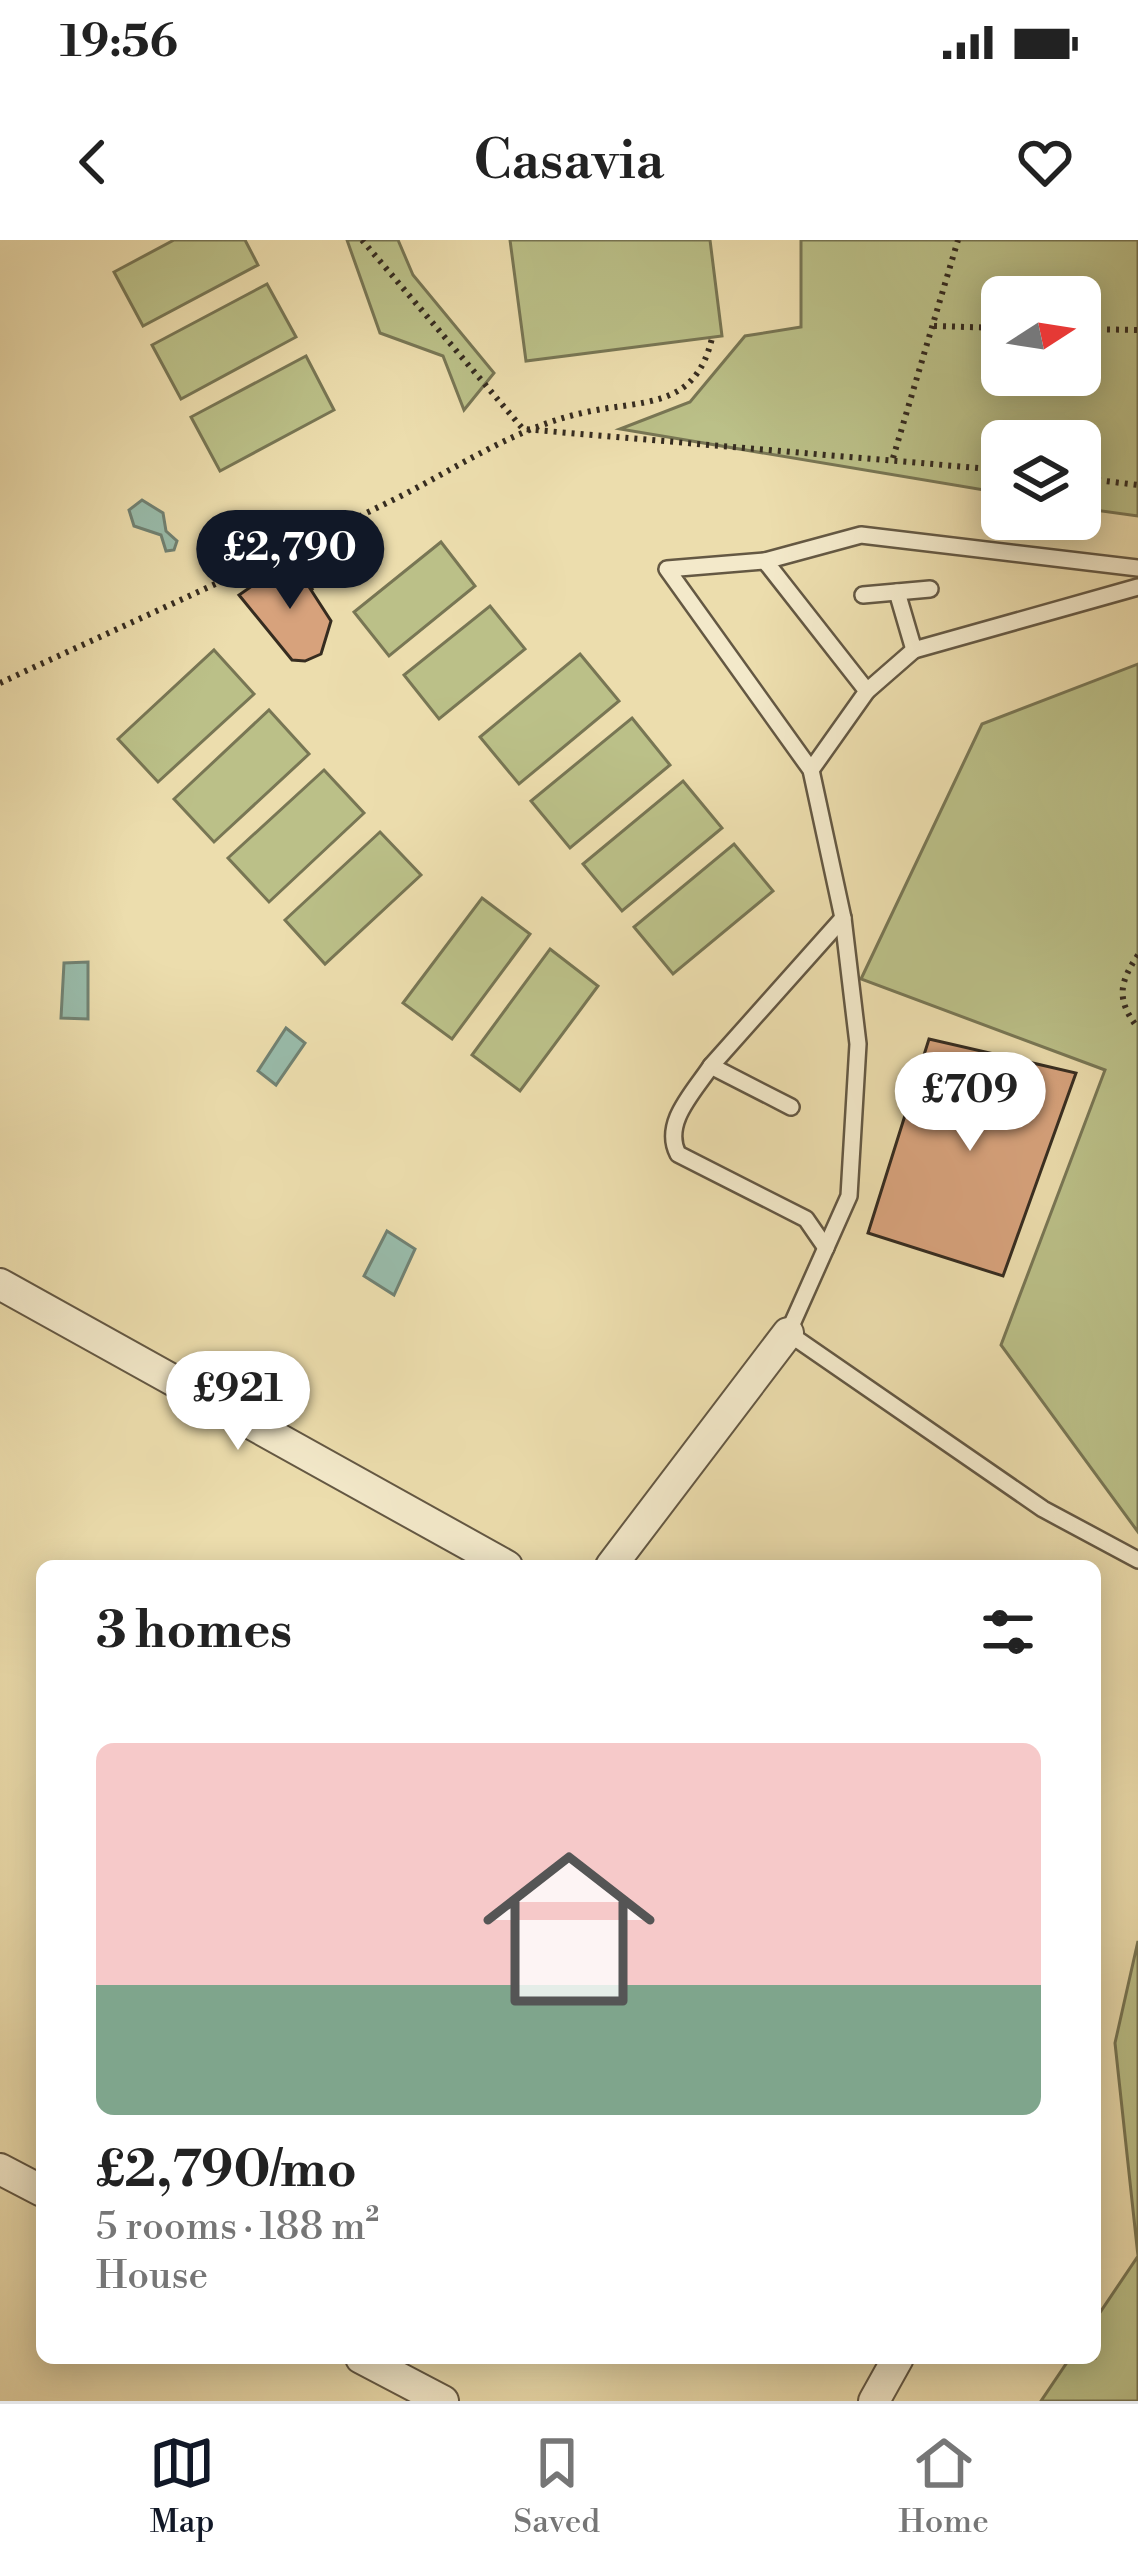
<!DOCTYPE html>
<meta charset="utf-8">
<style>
:root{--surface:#fff;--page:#f2f2f2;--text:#222;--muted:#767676;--line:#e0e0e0;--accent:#111827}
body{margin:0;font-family:"Libre Bodoni",serif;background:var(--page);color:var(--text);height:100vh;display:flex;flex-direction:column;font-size:45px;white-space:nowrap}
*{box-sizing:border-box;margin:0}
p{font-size:39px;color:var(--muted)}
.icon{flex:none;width:66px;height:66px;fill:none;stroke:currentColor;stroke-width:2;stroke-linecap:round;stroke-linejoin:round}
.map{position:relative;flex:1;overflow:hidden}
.panel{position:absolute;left:36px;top:1320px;width:1065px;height:804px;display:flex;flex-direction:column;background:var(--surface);border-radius:18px;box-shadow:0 6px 30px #0003}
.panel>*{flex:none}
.needle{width:78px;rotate:78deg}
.tools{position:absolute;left:981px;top:36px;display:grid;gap:24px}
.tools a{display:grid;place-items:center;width:120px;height:120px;border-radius:18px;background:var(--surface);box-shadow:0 6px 30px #0003;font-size:60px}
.price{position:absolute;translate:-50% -102px;padding:0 27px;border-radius:42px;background:#fff;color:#222;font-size:39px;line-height:78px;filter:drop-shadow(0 3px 6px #0008)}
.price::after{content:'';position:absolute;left:50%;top:72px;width:36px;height:27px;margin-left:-18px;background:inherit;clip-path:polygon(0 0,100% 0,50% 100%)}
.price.on{background:var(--accent);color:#fff}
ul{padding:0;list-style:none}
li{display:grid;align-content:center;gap:24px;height:636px;padding:0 60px}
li+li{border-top:3px solid var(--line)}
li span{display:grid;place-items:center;height:372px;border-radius:18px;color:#555}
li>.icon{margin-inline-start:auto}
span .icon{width:216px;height:216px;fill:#fffc;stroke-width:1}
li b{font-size:51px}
h2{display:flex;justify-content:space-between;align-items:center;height:144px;padding:0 60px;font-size:51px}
.status{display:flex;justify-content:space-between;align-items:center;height:84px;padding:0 60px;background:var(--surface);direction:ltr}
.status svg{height:33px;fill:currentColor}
header{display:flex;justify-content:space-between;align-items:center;height:156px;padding:0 60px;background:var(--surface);font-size:54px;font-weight:600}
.tab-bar{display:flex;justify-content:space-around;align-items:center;height:168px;border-top:3px solid var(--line);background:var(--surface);font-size:33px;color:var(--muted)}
.tab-bar a{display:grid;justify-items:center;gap:6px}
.tab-bar .on{color:var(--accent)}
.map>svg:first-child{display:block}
</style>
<div class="status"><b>19:56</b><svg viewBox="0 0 49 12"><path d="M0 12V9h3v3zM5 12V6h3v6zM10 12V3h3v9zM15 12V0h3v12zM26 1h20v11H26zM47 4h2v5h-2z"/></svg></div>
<header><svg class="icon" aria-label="back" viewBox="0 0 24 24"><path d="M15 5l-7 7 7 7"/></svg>Casavia<svg class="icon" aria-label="heart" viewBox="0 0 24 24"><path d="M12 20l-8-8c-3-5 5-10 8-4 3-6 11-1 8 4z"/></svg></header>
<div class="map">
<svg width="1138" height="2161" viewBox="0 0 1138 2161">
<rect width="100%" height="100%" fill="#ecddad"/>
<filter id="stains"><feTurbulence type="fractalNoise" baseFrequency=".00167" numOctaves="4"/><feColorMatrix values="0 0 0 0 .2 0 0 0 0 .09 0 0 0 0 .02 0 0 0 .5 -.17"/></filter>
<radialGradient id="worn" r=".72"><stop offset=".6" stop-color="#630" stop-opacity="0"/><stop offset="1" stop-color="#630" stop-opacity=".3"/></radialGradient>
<g fill="#bbc088" stroke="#787654" stroke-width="3" fill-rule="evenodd">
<path d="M174,0H245L258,25L143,86L114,32Z"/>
<path d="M347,0H398L413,35L494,133L464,170L443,116L380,93Z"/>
<path d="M510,0H710L722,96L526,121Z"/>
<path d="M801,0H1138V276L1080,268V201H1002V253L620,189L690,162L745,96L801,87ZM1002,57H1080V135H1002Z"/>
<path d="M267,44L296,97L181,159L152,105Z"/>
<path d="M306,116L334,170L220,231L191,177Z"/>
<path d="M441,302L475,346L389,416L354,372Z"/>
<path d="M490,366L525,409L439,479L404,435Z"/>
<path d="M214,410L254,454L158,542L118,499Z"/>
<path d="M580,414L619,461L519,544L480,497Z"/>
<path d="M1138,424V1292L1001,1105L1105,830L861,739L982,484Z"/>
<path d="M269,470L309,514L214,602L174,559Z"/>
<path d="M632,478L670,525L570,608L531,561Z"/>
<path d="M324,530L364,573L269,662L228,618Z"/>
<path d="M683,541L722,588L622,671L583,624Z"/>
<path d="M380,592L421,635L325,724L285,680Z"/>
<path d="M734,604L773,651L673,734L634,687Z"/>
<path d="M482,658L530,694L452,799L403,763Z"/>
<path d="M550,709L598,746L520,851L472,815Z"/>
<path d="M1138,1701V2161H1041L1070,2118H1095V2080L1138,2016L1115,1803Z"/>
</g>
<g fill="#99bcab" stroke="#718273" stroke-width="3">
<path d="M142,260L163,273L166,291L177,301L174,310L166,311L161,295L134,286L129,270Z"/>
<path d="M88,722V779L61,778L64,723Z"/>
<path d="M286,788L305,803L276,845L258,831Z"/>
<path d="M387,991L415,1009L394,1055L364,1036Z"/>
</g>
<g fill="#d7a27c" stroke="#362c20" stroke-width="3">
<path d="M291,319L331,381L321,414L305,421L292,420L239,355Z"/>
<path d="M929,799L1076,833L1003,1036L868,993Z"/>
</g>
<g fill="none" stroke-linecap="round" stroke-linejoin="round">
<g stroke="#645843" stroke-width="20">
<g id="lane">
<path d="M765,321L667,329L811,530L843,678L858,804L849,956L788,1093L1043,1269L1138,1320"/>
<path d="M897,352L914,410L1138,347"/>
<path d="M863,355L930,349"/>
<path d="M867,451L914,410"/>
<path d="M811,530L867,451L765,321L861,295L1138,328"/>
<path d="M711,826L843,678"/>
<path d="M791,867L711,826C694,852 662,883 678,914L806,979L826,1008"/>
</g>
</g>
<g stroke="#645843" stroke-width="34">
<g id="street">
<path d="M0,1044L507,1326"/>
<path d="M611,1326L788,1093"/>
<path d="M0,1929L42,1951"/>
<path d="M361,2118L443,2161"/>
<path d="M874,2161L898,2118"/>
</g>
</g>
<g stroke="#362c20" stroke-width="6" stroke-dasharray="3 6" stroke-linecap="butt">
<path d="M362,0L523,189L1002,230"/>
<path d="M934,86L1002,88"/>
<path d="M1080,89L1138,90"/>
<path d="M893,218L958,0"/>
<path d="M1080,238L1138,245"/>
<path d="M310,349L325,335L323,293"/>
<path d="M0,443C131,382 262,324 391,261C456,229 512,189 582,173C642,159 695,171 712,98"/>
<path d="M1138,715C1119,743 1116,760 1138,788"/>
</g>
<use href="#lane" stroke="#f3e9ca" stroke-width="15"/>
<use href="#street" stroke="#f3e9ca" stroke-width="30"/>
</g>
<rect width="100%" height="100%" filter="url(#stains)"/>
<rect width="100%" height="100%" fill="url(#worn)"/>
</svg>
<div class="tools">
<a><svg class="needle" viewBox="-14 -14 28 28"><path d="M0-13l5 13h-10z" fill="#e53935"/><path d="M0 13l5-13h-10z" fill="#767676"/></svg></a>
<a><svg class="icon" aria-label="layers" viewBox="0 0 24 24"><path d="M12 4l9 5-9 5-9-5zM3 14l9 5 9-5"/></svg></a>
</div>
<b class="price on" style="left:290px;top:372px">£2,790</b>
<b class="price" style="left:970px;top:914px">£709</b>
<b class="price" style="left:238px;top:1213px">£921</b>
<section class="panel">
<h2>3 homes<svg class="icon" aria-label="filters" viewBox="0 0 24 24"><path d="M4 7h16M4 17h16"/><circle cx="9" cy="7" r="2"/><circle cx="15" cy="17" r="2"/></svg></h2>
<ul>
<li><span style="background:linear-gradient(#f6c9c9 65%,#7fa58c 0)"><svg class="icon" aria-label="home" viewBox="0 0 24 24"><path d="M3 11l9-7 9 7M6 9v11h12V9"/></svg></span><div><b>£2,790/mo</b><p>5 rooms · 188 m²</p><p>House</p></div></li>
</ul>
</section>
</div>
<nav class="tab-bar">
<a class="on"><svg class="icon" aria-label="map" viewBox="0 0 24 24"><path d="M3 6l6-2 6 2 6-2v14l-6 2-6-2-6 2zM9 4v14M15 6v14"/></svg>Map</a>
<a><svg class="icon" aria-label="saved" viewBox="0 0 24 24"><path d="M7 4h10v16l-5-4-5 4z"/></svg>Saved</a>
<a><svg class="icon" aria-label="home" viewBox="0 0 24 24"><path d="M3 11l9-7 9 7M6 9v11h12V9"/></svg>Home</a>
</nav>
